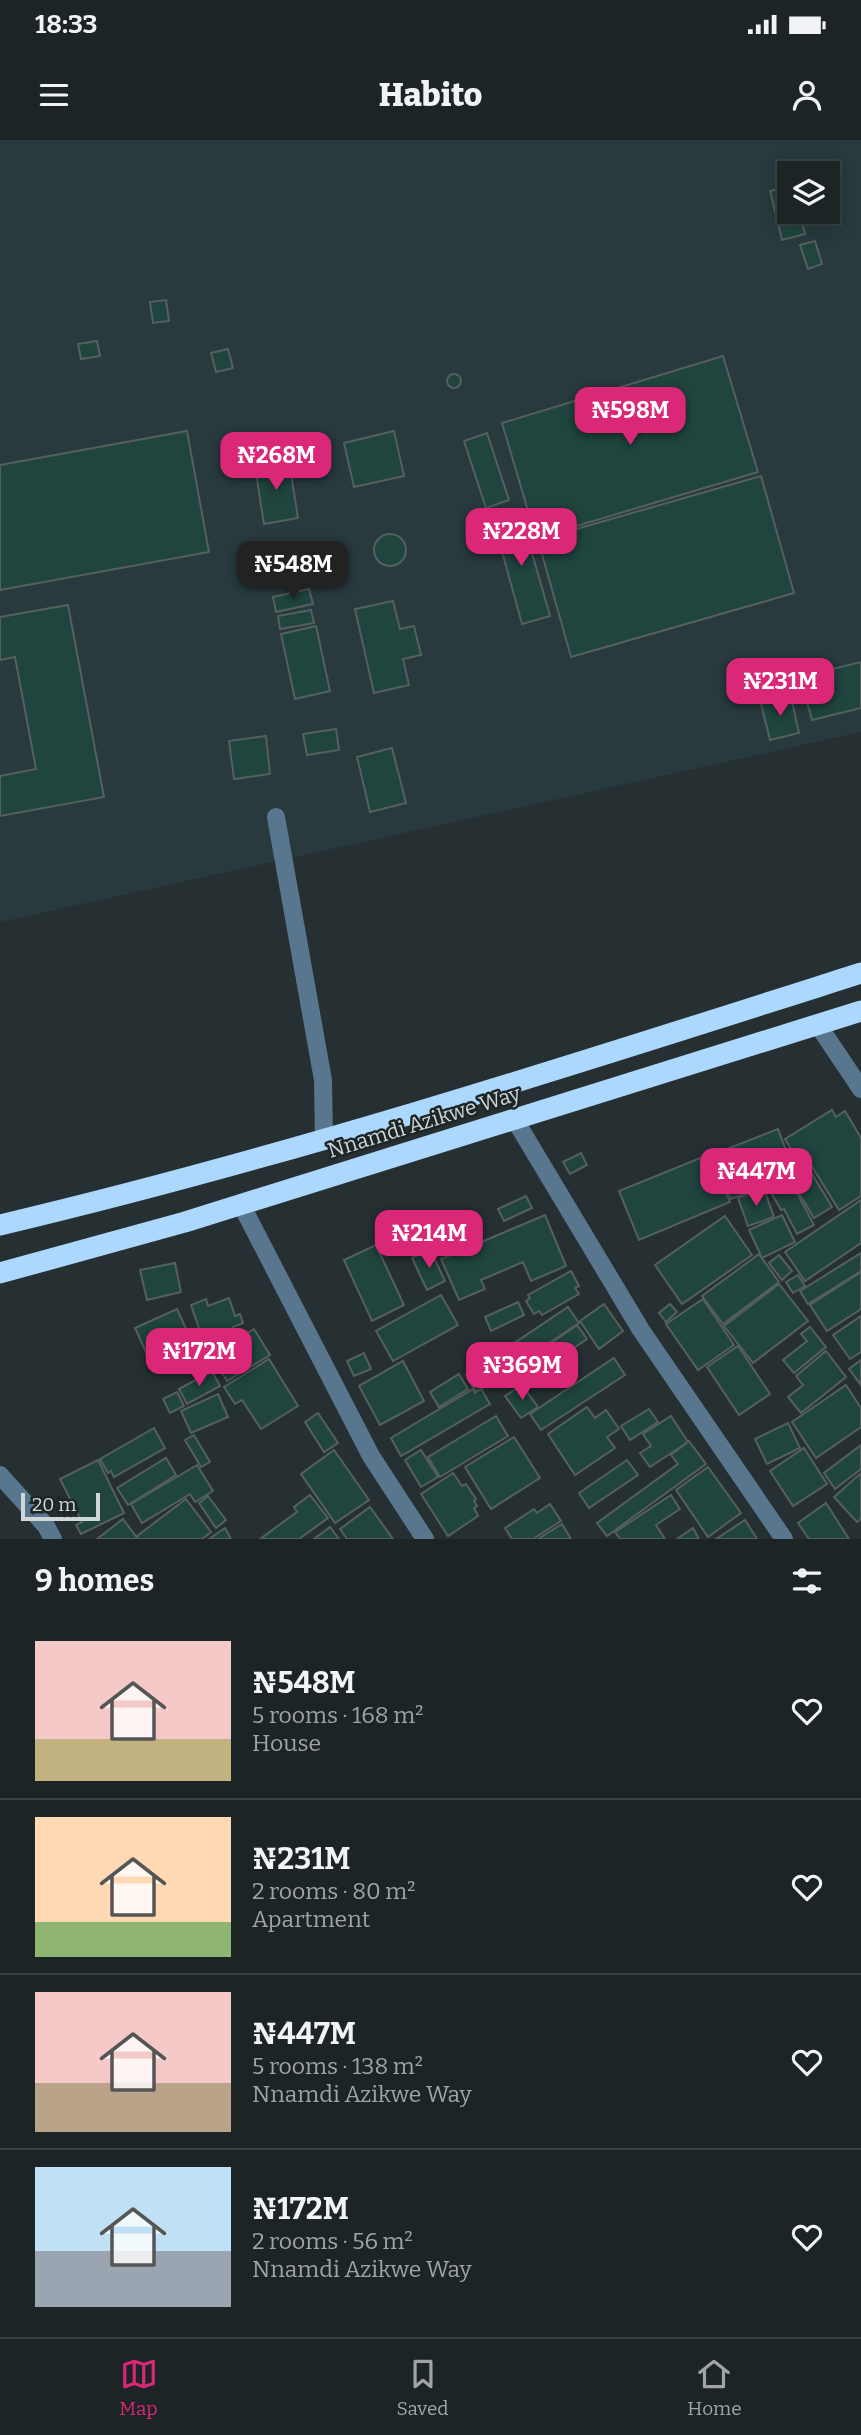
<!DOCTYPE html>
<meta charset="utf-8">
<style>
:root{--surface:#1c2426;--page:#252c2e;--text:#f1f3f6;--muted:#a0a4a7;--line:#3a4143;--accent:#db2777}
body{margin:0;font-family:Bitter,serif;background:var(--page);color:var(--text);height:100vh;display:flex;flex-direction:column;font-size:26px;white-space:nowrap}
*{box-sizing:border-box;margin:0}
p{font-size:23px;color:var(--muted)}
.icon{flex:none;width:38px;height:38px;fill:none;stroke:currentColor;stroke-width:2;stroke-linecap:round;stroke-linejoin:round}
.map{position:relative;height:1399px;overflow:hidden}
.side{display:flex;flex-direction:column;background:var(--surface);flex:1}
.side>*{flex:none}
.controls{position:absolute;left:777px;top:21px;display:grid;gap:14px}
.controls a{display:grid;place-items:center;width:63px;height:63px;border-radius:0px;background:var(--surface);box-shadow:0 4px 18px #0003,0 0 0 2px var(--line);font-size:35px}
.scale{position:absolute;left:21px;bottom:18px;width:79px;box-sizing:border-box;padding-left:7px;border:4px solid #d0d7d8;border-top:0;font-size:19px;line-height:24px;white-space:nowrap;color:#d0d7d8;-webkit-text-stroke:5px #1c2628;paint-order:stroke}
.price{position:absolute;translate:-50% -60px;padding:0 16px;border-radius:14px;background:var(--accent);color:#fff;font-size:23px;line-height:46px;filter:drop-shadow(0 2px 4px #0008)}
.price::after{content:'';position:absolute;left:50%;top:42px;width:21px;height:16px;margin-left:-10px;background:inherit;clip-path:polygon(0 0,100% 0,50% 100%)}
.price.active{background:#222;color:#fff}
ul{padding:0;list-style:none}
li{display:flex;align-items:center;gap:21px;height:175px;padding:0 35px}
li+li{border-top:2px solid var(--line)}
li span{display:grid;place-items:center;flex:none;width:196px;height:140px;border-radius:0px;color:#555}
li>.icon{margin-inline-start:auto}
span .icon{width:84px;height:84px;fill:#fffc;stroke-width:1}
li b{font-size:30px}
h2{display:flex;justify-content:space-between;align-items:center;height:84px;padding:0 35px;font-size:30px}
.status{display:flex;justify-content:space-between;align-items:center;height:49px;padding:0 35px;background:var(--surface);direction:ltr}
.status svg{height:19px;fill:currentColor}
header{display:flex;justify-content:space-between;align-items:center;height:91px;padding:0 35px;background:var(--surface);font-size:32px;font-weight:800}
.tabs{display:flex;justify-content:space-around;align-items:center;height:98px;border-top:2px solid var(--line);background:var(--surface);font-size:19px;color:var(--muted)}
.tabs a{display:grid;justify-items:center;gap:4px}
.tabs .active{color:var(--accent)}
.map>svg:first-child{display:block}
</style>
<div class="status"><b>18:33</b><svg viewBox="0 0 49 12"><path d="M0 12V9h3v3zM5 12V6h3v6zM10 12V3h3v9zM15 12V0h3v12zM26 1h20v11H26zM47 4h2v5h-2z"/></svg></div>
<header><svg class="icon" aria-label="menu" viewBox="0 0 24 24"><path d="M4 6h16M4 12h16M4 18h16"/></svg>Habito<svg class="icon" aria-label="person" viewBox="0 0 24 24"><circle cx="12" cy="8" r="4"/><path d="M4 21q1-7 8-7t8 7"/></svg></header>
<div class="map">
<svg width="861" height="1399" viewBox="0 0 861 1399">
<rect width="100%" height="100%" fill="#263032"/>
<path fill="#283a3e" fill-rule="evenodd" d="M0,0H861V592L0,782ZM789,33H828V72H789Z"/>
<g fill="#1f453e" stroke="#55605d" stroke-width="2">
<path d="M789,46V72H800L805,94L782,100L770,51Z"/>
<path d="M815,101L822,124L808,129L800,105Z"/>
<path d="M166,160L169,181L153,183L150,162Z"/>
<path d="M97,201L100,216L81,219L78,204Z"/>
<path d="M228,209L233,228L216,232L211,213Z"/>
<path d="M723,216L758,332L536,398L502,283Z"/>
<circle cx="454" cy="241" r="7"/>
<path d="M187,291L209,412L0,450V325Z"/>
<path d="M394,291L404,336L354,347L344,303Z"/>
<path d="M487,293L509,360L486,368L464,301Z"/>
<path d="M289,321L298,378L264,384L255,327Z"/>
<path d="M761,336L794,453L571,517L538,400Z"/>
<path d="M520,371L550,476L522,484L493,379Z"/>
<circle cx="390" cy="410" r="16"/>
<path d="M309,449L313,464L276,472L273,457Z"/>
<path d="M393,461L400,489L414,486L421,515L403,519L409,545L374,553L355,469Z"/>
<path d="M68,465L104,657L0,676V636L36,629L15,517L0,520V477Z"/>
<path d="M311,470L314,483L280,489L278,476Z"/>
<path d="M316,486L330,551L295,559L281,494Z"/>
<path d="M861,522V568L812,580L800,537Z"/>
<path d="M791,557L799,593L770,600L761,564Z"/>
<path d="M336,589L339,610L307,615L303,594Z"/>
<path d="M266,596L270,634L234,639L229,601Z"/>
<path d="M392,608L406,663L370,672L357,617Z"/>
<path d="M832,970L836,977L845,971L861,998V1056L839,1070L811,1025L803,1029L785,999Z"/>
<path d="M778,989L795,1034L731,1059L714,1014Z"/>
<path d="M581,1013L587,1025L570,1034L563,1022Z"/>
<path d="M710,1014L730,1062L639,1100L619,1051Z"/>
<path d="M809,1029L832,1067L814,1078L791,1040Z"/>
<path d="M789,1038L814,1085L797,1094L784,1069L781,1070L769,1049Z"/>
<path d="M764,1049L774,1077L748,1086L738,1058Z"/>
<path d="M526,1056L532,1068L504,1081L498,1069Z"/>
<path d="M861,1060V1103L805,1141L785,1112Z"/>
<path d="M545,1075L566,1126L531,1141L523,1122L481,1140L485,1149L459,1160L441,1119Z"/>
<path d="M782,1075L795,1102L762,1118L749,1090Z"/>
<path d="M725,1076L752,1115L682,1164L655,1125Z"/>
<path d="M376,1105L404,1165L372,1181L344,1120Z"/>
<path d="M430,1109L445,1141L427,1150L412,1118Z"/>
<path d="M861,1113V1131L808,1164L800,1151Z"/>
<path d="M759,1114L779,1142L723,1184L702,1156Z"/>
<path d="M779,1115L792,1131L782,1140L769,1123Z"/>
<path d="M175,1123L181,1152L147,1160L140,1130Z"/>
<path d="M571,1131L579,1146L575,1148L579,1154L542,1175L539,1171L534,1174L526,1161L530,1158L528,1155Z"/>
<path d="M861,1132V1169L827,1191L810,1165Z"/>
<path d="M798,1135L805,1146L793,1153L786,1142Z"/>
<path d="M779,1144L808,1181L753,1223L724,1186Z"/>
<path d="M441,1155L458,1185L393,1221L376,1191Z"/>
<path d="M229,1158L235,1176L240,1174L243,1183L233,1187L235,1192L222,1197L226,1209L208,1215L191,1165L206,1159L208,1166Z"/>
<path d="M703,1159L734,1205L698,1230L666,1184Z"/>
<path d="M518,1162L524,1175L491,1191L485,1177Z"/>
<path d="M604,1164L623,1191L599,1209L580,1181Z"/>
<path d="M670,1164L677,1172L666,1182L659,1173Z"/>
<path d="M568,1167L579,1183L497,1238L486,1222Z"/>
<path d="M177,1169L192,1202L150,1221L135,1188Z"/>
<path d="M861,1176V1212L850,1219L833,1195Z"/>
<path d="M577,1185L587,1199L521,1244L511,1231Z"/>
<path d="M810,1187L826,1207L794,1233L783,1220L807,1201L801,1194Z"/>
<path d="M254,1189L270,1215L227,1241L213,1218L228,1209L226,1206Z"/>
<path d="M738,1206L770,1254L739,1275L707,1227Z"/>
<path d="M826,1211L846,1237L801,1273L788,1257L803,1245L796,1236Z"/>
<path d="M364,1213L371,1229L354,1236L347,1221Z"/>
<path d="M614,1218L625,1235L541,1290L530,1274Z"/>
<path d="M269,1219L298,1266L261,1289L242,1260L235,1264L224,1247Z"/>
<path d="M861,1220V1245L849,1229Z"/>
<path d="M403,1221L424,1261L380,1285L359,1246Z"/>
<path d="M480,1226L491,1243L476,1252L466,1235Z"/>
<path d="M212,1231L220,1246L187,1264L179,1249Z"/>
<path d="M459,1234L468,1249L439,1267L430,1252Z"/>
<path d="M522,1245L538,1267L521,1278L505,1256Z"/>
<path d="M846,1245L861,1268V1287L816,1318L792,1282Z"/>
<path d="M473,1249L475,1253L481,1249L490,1264L401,1316L391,1298Z"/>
<path d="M177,1252L184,1266L170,1273L163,1259Z"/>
<path d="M218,1254L228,1277L191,1293L181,1271Z"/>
<path d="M587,1267L595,1278L606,1270L619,1289L607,1297L615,1308L575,1335L548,1294Z"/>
<path d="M649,1269L658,1282L630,1300L621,1286Z"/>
<path d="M318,1273L338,1303L324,1312L305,1282Z"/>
<path d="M496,1276L508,1296L440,1337L428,1317Z"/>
<path d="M671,1276L688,1302L650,1327L640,1313L651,1306L643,1294Z"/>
<path d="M788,1283L800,1308L767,1324L755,1299Z"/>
<path d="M154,1288L165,1308L114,1337L111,1331L108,1333L100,1319Z"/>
<path d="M194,1295L210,1322L201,1327L185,1300Z"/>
<path d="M514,1297L540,1338L491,1369L465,1327Z"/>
<path d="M689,1301L706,1324L607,1396L597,1383L678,1324L671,1315Z"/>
<path d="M861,1305V1329L835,1349L824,1333Z"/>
<path d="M804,1308L827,1344L793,1366L770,1331Z"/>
<path d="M334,1310L369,1360L335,1383L301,1334Z"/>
<path d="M421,1310L438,1337L421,1347L405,1320Z"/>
<path d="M166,1318L176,1335L128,1365L117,1348Z"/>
<path d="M98,1320L124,1373L81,1394L76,1385L82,1382L60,1339Z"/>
<path d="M627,1320L638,1335L589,1368L579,1353Z"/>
<path d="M197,1325L213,1351L195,1362L190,1354L142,1383L131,1364Z"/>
<path d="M708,1327L741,1373L708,1397L676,1350Z"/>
<path d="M453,1333L462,1346L466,1344L476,1359L474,1361L477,1366L474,1368L478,1376L448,1396L421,1354Z"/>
<path d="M861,1333V1379L857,1382L834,1357Z"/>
<path d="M310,1355L328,1378L299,1399H260L297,1372L294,1367Z"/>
<path d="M671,1355L680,1369L656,1385L665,1399H620L615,1392Z"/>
<path d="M208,1356L226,1380L216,1388L199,1363Z"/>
<path d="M186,1359L211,1392L202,1399H139L137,1396Z"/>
<path d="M826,1363L849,1399H809L798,1383Z"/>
<path d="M550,1364L561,1381L533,1399H512L505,1388L534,1369L537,1373Z"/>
<path d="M370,1367L393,1399H347L340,1389Z"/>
<path d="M123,1379L138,1399H97Z"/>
<path d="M745,1380L757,1399H716Z"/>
<path d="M562,1384L571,1399H538Z"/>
<path d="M330,1387L339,1399H314Z"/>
<path d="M225,1388L231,1399H209Z"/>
<path d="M693,1388L699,1399H677Z"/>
</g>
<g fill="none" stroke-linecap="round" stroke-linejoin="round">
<g stroke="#58778f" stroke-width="18">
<path d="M276,677L323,940L324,1001"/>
<path d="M818,885L861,949"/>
<path d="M515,980L641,1190L784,1399"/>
<path d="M241,1064L371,1316L425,1399"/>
<path d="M0,1335L46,1386L53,1399"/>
</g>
<g stroke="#acd8fd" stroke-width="21">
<path d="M0,1085C292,1016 576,924 861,833"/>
<path d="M0,1133L185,1082L861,871"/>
</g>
</g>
<g text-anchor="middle" stroke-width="5" stroke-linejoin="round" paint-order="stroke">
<g font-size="21" fill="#d0d7d8" stroke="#1c2628">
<text transform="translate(424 982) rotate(-17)" y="7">Nnamdi Azikwe Way</text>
</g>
</g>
</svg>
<div class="controls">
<a><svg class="icon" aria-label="layers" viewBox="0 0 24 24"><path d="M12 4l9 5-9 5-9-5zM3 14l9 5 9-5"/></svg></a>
</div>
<div class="scale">20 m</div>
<b class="price" style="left:630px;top:307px">₦598M</b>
<b class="price" style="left:276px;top:352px">₦268M</b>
<b class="price" style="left:521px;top:428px">₦228M</b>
<b class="price active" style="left:293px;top:461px">₦548M</b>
<b class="price" style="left:780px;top:578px">₦231M</b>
<b class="price" style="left:756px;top:1068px">₦447M</b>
<b class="price" style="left:429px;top:1130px">₦214M</b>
<b class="price" style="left:199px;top:1248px">₦172M</b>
<b class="price" style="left:522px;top:1262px">₦369M</b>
</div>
<section class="side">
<h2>9 homes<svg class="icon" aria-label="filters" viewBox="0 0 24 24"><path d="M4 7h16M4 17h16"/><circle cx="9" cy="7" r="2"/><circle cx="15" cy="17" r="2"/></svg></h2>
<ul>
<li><span style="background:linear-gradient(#f6c9c9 70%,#c2b280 0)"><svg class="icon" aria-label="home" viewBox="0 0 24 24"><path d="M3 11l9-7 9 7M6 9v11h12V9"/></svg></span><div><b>₦548M</b><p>5 rooms · 168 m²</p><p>House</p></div><svg class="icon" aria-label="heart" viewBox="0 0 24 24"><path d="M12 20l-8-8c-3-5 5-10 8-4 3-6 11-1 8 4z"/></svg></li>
<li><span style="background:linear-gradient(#ffd9b3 75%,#8fb573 0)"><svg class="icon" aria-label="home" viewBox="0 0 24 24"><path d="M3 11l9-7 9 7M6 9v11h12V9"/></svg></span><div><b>₦231M</b><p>2 rooms · 80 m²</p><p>Apartment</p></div><svg class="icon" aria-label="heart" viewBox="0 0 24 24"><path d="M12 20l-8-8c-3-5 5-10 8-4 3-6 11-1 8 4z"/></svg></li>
<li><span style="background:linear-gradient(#f6c9c9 65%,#b9a48a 0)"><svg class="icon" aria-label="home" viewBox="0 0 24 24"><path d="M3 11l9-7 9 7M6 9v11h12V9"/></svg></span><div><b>₦447M</b><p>5 rooms · 138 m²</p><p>Nnamdi Azikwe Way</p></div><svg class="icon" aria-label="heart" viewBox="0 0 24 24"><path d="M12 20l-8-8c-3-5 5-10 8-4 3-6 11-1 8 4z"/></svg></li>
<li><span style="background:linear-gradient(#bfe0f5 60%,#9aa5b1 0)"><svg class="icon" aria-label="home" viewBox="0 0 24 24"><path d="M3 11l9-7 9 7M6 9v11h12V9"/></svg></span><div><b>₦172M</b><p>2 rooms · 56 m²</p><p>Nnamdi Azikwe Way</p></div><svg class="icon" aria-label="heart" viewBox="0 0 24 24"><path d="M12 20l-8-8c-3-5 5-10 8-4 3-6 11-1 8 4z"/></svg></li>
</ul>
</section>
<nav class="tabs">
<a class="active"><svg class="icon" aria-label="map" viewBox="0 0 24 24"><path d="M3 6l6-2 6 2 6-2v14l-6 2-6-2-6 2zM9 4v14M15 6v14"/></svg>Map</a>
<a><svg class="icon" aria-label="saved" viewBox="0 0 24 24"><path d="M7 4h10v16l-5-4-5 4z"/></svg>Saved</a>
<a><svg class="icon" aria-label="home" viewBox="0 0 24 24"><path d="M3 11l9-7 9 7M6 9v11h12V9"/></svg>Home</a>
</nav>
